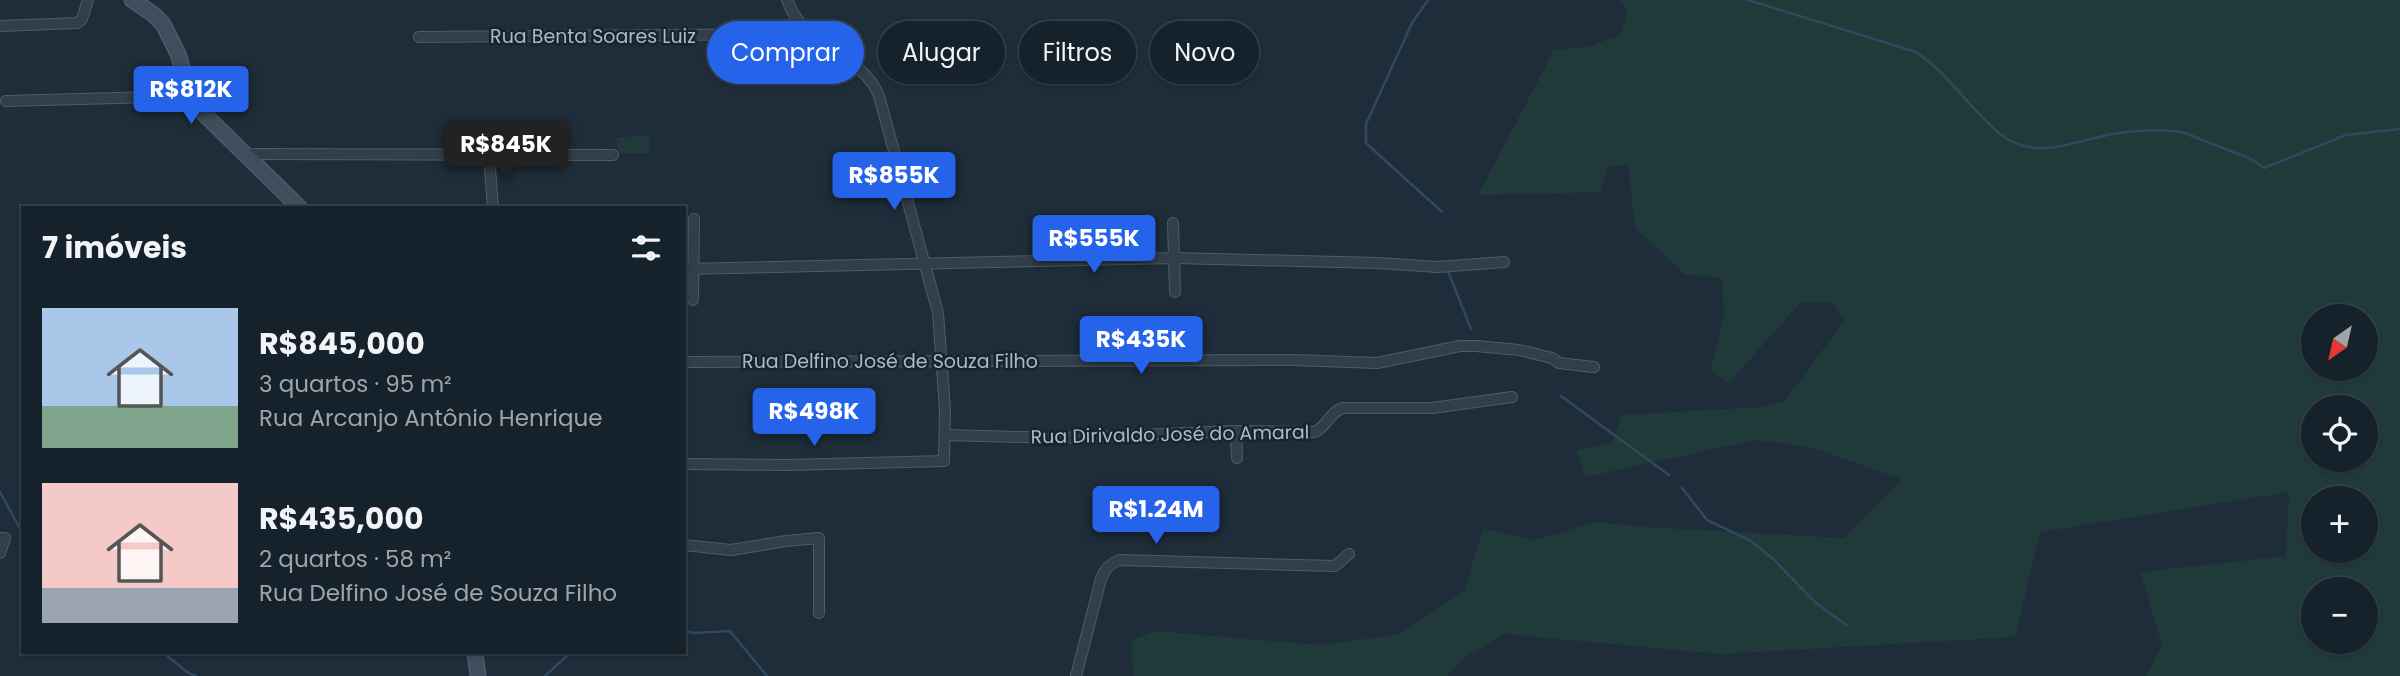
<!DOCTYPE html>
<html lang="pt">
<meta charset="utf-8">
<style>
:root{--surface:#16222b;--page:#232f37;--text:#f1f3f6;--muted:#9ea4a9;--line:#353f47;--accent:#2563eb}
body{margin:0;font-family:Poppins,sans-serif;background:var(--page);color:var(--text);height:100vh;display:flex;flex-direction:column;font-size:26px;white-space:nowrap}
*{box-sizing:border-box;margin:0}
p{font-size:23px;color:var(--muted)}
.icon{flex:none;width:38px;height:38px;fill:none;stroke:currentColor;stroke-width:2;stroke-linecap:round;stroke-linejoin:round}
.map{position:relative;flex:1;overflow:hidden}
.sheet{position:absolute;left:21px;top:206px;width:665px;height:448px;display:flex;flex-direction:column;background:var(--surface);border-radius:0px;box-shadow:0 2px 5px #0004,0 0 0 2px var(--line)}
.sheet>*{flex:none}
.guide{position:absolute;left:707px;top:21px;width:665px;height:63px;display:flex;gap:14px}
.needle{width:46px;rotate:214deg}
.buttons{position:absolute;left:2301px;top:304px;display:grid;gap:14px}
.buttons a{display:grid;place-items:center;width:77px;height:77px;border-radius:50%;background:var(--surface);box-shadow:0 2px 5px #0004,0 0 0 2px var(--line);font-size:35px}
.price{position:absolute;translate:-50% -60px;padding:0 16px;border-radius:7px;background:var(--accent);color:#fff;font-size:23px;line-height:46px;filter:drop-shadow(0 2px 4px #0008)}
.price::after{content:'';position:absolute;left:50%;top:42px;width:21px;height:16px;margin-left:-10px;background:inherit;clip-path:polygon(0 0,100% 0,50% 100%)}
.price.on{background:#222;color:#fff}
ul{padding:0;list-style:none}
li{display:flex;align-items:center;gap:21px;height:175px;padding:0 21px}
li span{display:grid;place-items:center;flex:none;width:196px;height:140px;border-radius:0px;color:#555}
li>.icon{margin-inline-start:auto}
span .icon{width:84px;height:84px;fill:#fffc;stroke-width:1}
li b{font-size:30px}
h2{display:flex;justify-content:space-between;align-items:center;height:84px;padding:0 21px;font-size:30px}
.pill{padding:0 24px;border-radius:32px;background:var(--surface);box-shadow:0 2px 5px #0004,0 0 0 2px var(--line);font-size:24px;line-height:63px}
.pill.on{background:var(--accent);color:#fff}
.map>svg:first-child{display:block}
</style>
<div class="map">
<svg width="2400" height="676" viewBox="0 0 2400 676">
<rect width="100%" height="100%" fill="#1e2d39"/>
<g fill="#203a3a" fill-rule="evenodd">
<path d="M1619,0H2400V676H2146L2162,645L2140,572L2286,556L2289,492L2040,532L2015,637L1720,654L1505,634L1467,656L1447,676H1133L1131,641L1155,631L1319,645L1396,635L1464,592L1483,529L1535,540L1594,522L1645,527L1844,538L1902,479L1810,447L1756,440L1585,477L1576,450L1612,443L1622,415L1761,407L1784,402L1845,320L1833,302H1801L1728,384L1711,370L1724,314L1722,278L1684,274L1635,227L1628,164L1608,167L1601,192L1478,195L1554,50L1588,47L1622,34L1627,8ZM2314,317H2366V369H2314ZM2314,408H2366V460H2314ZM2314,499H2366V551H2314ZM2314,590H2366V642H2314Z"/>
<path d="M649,136V153H619L616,137Z"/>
</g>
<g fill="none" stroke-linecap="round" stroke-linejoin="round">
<g stroke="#2e4960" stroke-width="2.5">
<path d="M1428,0L1412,23L1366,124V143L1442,212"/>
<path d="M1748,0L1916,52C1949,74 1970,109 2000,134C2036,162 2073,141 2113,134C2134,130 2161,129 2182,132L2251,159L2264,168L2346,135L2400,129"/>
<path d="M1448,271L1471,329"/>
<path d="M1561,396L1669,475"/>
<path d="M1682,488L1707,520L1751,541L1773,559L1816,603L1846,625"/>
<path d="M0,492L23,534"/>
<path d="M684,631L695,633L730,631L767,676"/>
<path d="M164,653L187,672L196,676"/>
<path d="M545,676L570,653"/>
</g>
<g stroke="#4f5c68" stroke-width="12">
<g id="street">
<path d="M0,26L77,23L82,19L88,0"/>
<path d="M419,37L808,34"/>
<path d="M6,101L191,96"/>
<path d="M245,154L613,155"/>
<path d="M489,155L493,208"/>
<path d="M1173,223L1175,292"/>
<path d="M684,269L1175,258L1378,263L1438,267L1504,262"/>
<path d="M693,300L694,219"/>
<path d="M684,362L1293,360L1377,363L1460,346H1476L1519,350L1552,358L1559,363L1594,367"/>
<path d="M1236,431L1237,458"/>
<path d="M945,435L1060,438L1236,431L1315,432C1327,426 1330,412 1343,408H1432L1512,397"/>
<path d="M684,464L787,465L944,461L945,410L938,313L879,96C861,51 808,54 787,0"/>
<path d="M0,538H5L0,553"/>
<path d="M684,545L731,550L786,541L819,538V613"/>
<path d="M1076,676L1101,579C1104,570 1109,564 1119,560L1335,566L1349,554"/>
</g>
</g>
<g stroke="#4f5c68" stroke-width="17">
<g id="secondary">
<path d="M132,0L153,14L163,24L178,54L191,96L205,115L300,208"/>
<path d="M475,653L478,676"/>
</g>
</g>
<use href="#street" stroke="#323f4a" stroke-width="10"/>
<use href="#secondary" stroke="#3f4e5d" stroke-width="14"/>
</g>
<g text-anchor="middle" stroke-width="5" stroke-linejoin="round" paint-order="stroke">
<g font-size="19" fill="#acb9c7" stroke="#17242e">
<text x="593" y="43">Rua Benta Soares Luiz</text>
<text x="890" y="368">Rua Delfino José de Souza Filho</text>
<text transform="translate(1170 434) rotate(-1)" y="7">Rua Dirivaldo José do Amaral</text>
</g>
</g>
</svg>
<div class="buttons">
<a><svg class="needle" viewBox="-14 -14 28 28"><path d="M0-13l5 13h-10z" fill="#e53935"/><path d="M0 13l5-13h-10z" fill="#9ea4a9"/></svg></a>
<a><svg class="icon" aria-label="locate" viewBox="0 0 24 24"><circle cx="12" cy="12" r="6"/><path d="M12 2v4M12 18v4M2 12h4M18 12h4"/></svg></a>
<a>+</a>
<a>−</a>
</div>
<b class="price" style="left:191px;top:126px">R$812K</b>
<b class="price on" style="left:506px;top:181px">R$845K</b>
<b class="price" style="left:894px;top:212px">R$855K</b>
<b class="price" style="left:1094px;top:275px">R$555K</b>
<b class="price" style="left:1141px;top:376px">R$435K</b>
<b class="price" style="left:814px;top:448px">R$498K</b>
<b class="price" style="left:1156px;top:546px">R$1.24M</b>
<div class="guide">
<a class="pill on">Comprar</a>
<a class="pill">Alugar</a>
<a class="pill">Filtros</a>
<a class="pill">Novo</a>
</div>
<section class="sheet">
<h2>7 imóveis<svg class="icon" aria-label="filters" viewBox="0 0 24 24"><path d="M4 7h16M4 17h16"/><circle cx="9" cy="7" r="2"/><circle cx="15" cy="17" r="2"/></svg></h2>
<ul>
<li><span style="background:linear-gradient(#a9c7e8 70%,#7fa58c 0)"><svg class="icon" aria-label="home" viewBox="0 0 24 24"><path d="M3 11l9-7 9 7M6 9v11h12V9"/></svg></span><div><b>R$845,000</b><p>3 quartos · 95 m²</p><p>Rua Arcanjo Antônio Henrique</p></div></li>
<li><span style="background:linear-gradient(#f6c9c9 75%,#9aa5b1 0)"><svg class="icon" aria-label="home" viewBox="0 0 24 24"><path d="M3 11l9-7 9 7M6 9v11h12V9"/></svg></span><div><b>R$435,000</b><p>2 quartos · 58 m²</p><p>Rua Delfino José de Souza Filho</p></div></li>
</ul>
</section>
</div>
